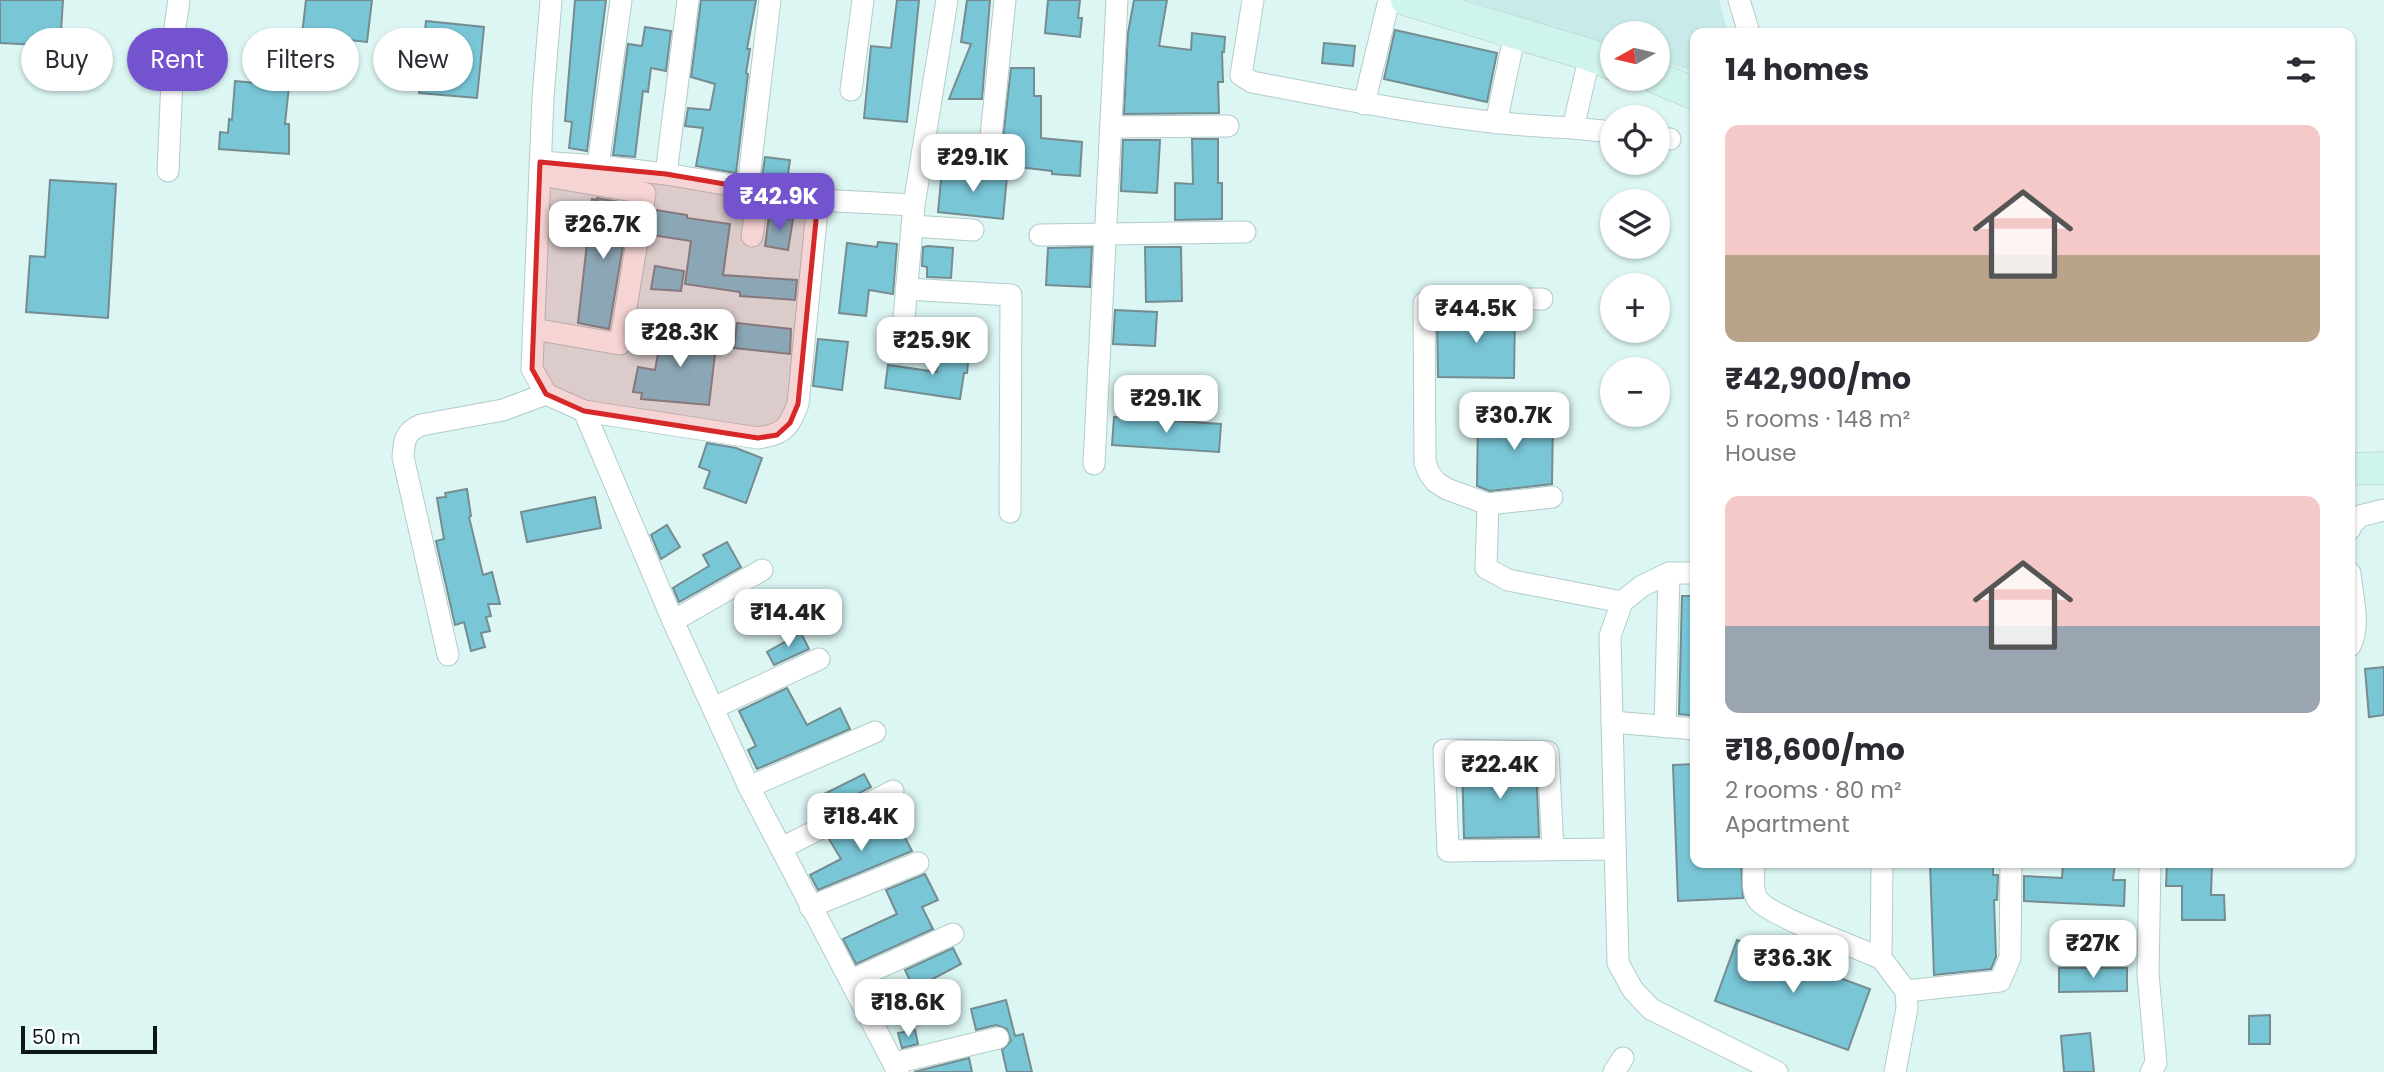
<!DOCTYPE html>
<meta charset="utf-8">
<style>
:root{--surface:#fff;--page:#f7f7f7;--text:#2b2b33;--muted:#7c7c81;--accent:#7354ce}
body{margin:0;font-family:Poppins,sans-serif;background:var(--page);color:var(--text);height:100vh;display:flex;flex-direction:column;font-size:26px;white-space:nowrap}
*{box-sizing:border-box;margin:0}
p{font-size:23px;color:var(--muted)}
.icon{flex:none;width:38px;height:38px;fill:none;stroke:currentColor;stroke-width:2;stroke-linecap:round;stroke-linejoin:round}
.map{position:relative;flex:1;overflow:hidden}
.panel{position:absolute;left:1690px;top:28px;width:665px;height:840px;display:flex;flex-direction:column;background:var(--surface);border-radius:14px;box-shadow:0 2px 5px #0004}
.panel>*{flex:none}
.banner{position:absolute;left:21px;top:28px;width:665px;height:63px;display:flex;gap:14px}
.needle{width:46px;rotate:262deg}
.buttons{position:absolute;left:1600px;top:21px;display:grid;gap:14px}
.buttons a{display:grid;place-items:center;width:70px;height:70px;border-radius:50%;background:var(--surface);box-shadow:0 2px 5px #0004;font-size:35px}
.scale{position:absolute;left:21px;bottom:18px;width:136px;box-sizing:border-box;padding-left:7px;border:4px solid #0e1717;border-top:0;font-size:19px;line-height:24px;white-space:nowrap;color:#0e1717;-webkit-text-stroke:5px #f9fefe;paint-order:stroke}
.price{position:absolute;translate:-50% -60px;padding:0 16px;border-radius:14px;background:#fff;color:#222;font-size:23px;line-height:46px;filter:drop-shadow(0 2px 4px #0008)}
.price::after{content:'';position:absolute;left:50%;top:42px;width:21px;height:16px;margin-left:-10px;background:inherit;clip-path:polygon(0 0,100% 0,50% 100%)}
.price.selected{background:var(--accent);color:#fff}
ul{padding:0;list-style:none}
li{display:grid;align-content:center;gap:14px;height:371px;padding:0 35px}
li span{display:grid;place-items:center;height:217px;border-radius:14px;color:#555}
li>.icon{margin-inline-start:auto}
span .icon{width:126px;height:126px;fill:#fffc;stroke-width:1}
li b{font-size:30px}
h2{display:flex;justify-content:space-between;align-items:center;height:84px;padding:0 35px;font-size:30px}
.chip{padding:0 24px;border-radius:32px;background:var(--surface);box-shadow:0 2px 5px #0004;font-size:24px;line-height:63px}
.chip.selected{background:var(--accent);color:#fff}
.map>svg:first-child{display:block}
</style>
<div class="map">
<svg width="2384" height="1072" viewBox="0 0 2384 1072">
<rect width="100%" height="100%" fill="#dcf6f4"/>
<path fill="#c8ebea" d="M1467,0H1719L1728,33H1696V73L1657,60V33H1612V46Z"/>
<g fill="#79c6d7" stroke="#758c91" stroke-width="2">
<path d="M0,0H63L60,46L0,43Z"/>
<path d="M306,0H372L367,42L302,35Z"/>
<path d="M575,0H606L587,151L569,148L572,122L565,121Z"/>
<path d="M701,0H756L747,49H750L746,73L748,74L736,173L696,166L703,128L685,126L688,108L710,110L715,84L691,77Z"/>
<path d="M897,0H919L907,122L864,118L871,46L891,48Z"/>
<path d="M967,0H990L982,99H949L971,44L961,42Z"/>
<path d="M1048,0H1080L1078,18H1082L1080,37L1045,33Z"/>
<path d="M1134,0H1167L1159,46L1191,50L1192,33L1225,37L1224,52H1222L1223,82H1218L1219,113L1124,114L1128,33Z"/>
<path d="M426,21L484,27L477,98L419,93Z"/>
<path d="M645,27L671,31L666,71L651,68L648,92L643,91L635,157L613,155L628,44L642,46Z"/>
<path d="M1395,30L1497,53L1487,102L1384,79Z"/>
<path d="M1324,43L1355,46L1353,66L1322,63Z"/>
<path d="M1011,68H1034V96H1041V138L1082,142L1080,176L1052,174V171L1000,165Z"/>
<path d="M235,81L289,86L285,124H289V154L219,149L220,132L228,133L229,119L232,120Z"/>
<path d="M1192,139H1218V183H1222V219L1175,220V183L1193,184Z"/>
<path d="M1123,140H1160L1157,193L1121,191Z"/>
<path d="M765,157L790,160L787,181L762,177Z"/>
<path d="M942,169L1007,176L1003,219L938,212Z"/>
<path d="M50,180L116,184L108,318L26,312L30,256L45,257Z"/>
<path d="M597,198L630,204L609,329L578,323L592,199L597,200Z"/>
<path d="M656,210L687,215V218L730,224L723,275L797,280L795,300L740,296V292L685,284L691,241L651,235Z"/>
<path d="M769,216L793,219L788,250L765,246Z"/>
<path d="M878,242L897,244L893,294L869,290L866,316L839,313L847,243L877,247Z"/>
<path d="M928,246L953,248L951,278L927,277V267L922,266L923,247Z"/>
<path d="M1092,247L1090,287L1046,285L1048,248Z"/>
<path d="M1145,247H1181L1182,301L1146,302Z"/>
<path d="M655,266L684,271L681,291L651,289Z"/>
<path d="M1115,310L1157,312L1155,346L1113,344Z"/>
<path d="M1437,312H1515L1514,378L1438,377Z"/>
<path d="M737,323L791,329L790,354L734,348Z"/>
<path d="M663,326L717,337L709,405L641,399L642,393L633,392L638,367L655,370Z"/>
<path d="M818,339L848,342L842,390L813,386Z"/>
<path d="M939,350L969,353L967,373H964L960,399L885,388L888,365L937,372Z"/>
<path d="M1478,416L1553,417L1552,484L1490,491L1477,486Z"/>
<path d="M1114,417L1221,424L1219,452L1112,445Z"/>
<path d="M707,443L736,448L762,458L746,503L704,488L710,471L699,467Z"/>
<path d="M467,489L471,516L469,517L483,575L492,572L500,604H488L491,616L486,617L490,631L481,633L485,647L471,651L464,622L455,625L436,541L444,539L437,498L446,497L445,493Z"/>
<path d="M595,497L601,528L527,542L521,512Z"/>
<path d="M667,525L680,547L661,559L651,535Z"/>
<path d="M727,542L741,567L679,602L673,588L709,566L703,555Z"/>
<path d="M1682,596H1696V716L1679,714Z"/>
<path d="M801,633L809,649L774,665L767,652Z"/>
<path d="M2384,667V715L2369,717L2365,669Z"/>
<path d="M787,688L807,725L840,708L850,729L757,769L748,750L756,746L739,711Z"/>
<path d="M1462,763L1536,765L1539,837L1464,838Z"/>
<path d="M1695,764L1696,863H1741L1743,898L1678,901L1673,765Z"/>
<path d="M864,774L871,787L829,809L822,795Z"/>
<path d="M861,822L869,838L898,824L912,851L818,890L810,875L841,859L829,839Z"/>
<path d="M1930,863H1993V875H1998L1997,900H1994L1996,957L1991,969L1934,975Z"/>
<path d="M2063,863H2115L2113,880H2125L2124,906L2024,901V876L2062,878Z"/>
<path d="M2167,863L2212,865L2211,895H2224L2225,920H2182V886H2166Z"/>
<path d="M925,874L938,900L922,907L933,929L856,964L843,939L897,914L886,890Z"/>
<path d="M1737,940L1870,989L1848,1050L1715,1001Z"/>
<path d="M953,948L961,964L914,989L905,970Z"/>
<path d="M2059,968H2127V991L2059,992Z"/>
<path d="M1006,1000L1015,1036L1023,1034L1032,1072H1007L1002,1050L1011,1041L1007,1029L996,1025L976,1030L971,1009Z"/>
<path d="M2270,1015V1044H2249V1016Z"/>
<path d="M915,1030L918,1044L902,1048L898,1033Z"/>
<path d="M2090,1033L2094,1072H2064L2061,1036Z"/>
<path d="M969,1058L972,1072H914Z"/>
</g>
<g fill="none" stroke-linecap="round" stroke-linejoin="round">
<g stroke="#b3cccb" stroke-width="23">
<g id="street">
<path d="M551,0L543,97L532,369L546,394L584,411L673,621L749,787L898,1072"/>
<path d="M1253,0L1241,75L1252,82C1358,102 1465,124 1573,128L1590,55"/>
<path d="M1739,0L1749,33"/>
<path d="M851,90L863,0"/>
<path d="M1364,104L1389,0"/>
<path d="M1496,123L1515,33"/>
<path d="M1111,127L1228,126"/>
<path d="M1573,128L1612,132"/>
<path d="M1657,138L1670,139"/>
<path d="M989,155L1005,0"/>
<path d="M540,162L598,166L666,174L818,200L914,205"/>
<path d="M598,166L621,0"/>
<path d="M168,171L174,34L179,0"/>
<path d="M666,174L688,0"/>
<path d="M748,187L770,0"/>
<path d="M912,226L973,230"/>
<path d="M1040,235L1245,232"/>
<path d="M752,236L759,189"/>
<path d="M906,289L1011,295L1010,512"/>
<path d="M1542,299H1430L1424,303L1425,463L1429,473L1436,482L1447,489L1488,504L1552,497"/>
<path d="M533,329L620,344L645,193L540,175"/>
<path d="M901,352L914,205L947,0"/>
<path d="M584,411L758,438C785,433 788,429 798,404L818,200"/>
<path d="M1094,464L1117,0"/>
<path d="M1488,504L1486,568L1508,580L1622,602"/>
<path d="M2350,529L2351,525L2360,516L2384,510"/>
<path d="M1669,573L1642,586L1622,602L1610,636L1618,963L1633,990L1651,1009L1777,1072"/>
<path d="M2350,573C2352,596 2361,625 2350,646"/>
<path d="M673,621L762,570"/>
<path d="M448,655L403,457C404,440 405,432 421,425L503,410L546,394"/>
<path d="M713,708L819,659"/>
<path d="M1612,722L1696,729"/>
<path d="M1665,727L1669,573H1696"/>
<path d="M749,787L875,732"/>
<path d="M782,848L893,791"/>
<path d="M1553,850L1548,752L1444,750L1448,851L1615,849"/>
<path d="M1754,863C1754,874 1751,891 1758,900C1769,915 1859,949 1881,958L1882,863"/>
<path d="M2150,863L2148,974L2156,1063L2151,1072"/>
<path d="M810,907L918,863"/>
<path d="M1881,958L1906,991L1907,1008L1895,1072"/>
<path d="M852,980L953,934"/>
<path d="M1906,991L2000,981L2010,958L2011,863"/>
<path d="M895,1063L998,1038"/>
<path d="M1614,1072L1623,1058"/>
</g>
</g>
<g stroke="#b3cccb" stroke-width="33">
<g id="secondary">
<path d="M1407,0L1590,55L1612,64"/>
<path d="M1657,78L1696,94"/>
<path d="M2350,469L2384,468"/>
</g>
</g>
<use href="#street" stroke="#fff" stroke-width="21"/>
<use href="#secondary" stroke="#cff4eb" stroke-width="32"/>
</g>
<path fill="#d62828" fill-opacity="0.2" stroke="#d62828" stroke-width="5" stroke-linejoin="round" d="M540,162L666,174L818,200L798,404L790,423L777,435L758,438L584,411L546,394L532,369Z"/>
</svg>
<div class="buttons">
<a><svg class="needle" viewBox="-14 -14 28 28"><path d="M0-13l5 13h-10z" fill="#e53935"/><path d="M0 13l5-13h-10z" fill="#7c7c81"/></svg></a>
<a><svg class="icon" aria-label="locate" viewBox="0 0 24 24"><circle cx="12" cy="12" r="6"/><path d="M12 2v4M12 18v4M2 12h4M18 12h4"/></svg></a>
<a><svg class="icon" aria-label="layers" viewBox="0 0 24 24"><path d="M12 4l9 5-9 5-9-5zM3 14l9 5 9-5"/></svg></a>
<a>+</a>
<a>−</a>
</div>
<div class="scale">50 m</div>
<b class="price" style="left:973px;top:194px">₹29.1K</b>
<b class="price selected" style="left:779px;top:233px">₹42.9K</b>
<b class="price" style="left:603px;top:261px">₹26.7K</b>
<b class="price" style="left:1476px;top:345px">₹44.5K</b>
<b class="price" style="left:680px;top:369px">₹28.3K</b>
<b class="price" style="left:932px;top:377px">₹25.9K</b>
<b class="price" style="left:1166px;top:435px">₹29.1K</b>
<b class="price" style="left:1514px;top:452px">₹30.7K</b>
<b class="price" style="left:788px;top:649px">₹14.4K</b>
<b class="price" style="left:1500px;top:801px">₹22.4K</b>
<b class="price" style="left:861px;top:853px">₹18.4K</b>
<b class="price" style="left:2093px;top:980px">₹27K</b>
<b class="price" style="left:1793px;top:995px">₹36.3K</b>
<b class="price" style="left:908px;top:1039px">₹18.6K</b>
<div class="banner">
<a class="chip">Buy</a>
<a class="chip selected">Rent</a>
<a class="chip">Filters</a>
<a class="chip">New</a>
</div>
<section class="panel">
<h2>14 homes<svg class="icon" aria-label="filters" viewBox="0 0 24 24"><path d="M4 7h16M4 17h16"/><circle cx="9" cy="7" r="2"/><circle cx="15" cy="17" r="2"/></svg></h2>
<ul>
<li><span style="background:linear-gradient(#f6c9c9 60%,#b9a48a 0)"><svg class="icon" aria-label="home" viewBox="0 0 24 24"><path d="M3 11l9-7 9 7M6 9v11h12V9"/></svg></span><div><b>₹42,900/mo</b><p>5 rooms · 148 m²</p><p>House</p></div></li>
<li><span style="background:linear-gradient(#f6c9c9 60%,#9aa5b1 0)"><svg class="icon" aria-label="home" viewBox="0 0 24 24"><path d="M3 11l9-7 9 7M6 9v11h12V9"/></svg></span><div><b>₹18,600/mo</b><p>2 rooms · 80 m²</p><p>Apartment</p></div></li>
</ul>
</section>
</div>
